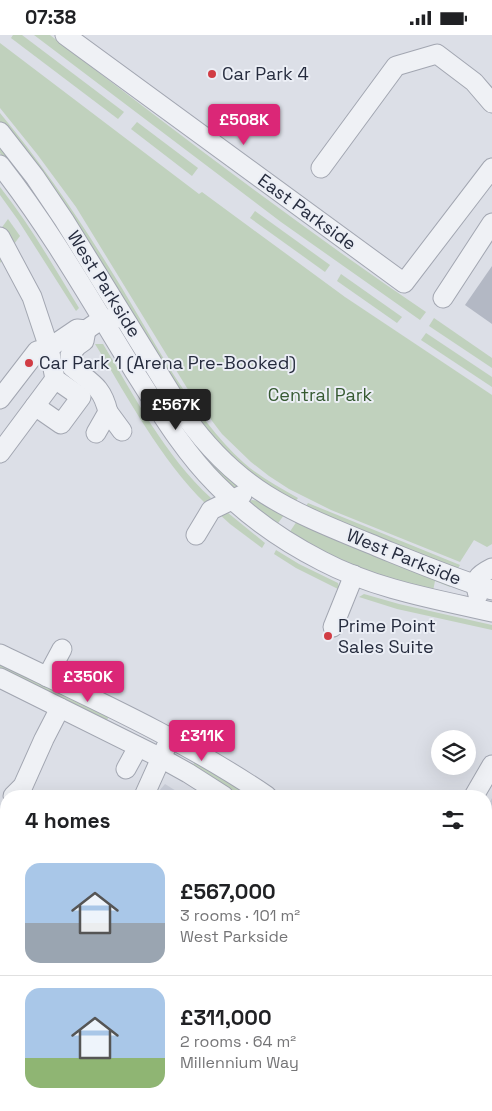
<!DOCTYPE html>
<meta charset="utf-8">
<style>
:root{--surface:#fff;--page:#f2f2f2;--text:#202124;--muted:#757577;--line:#e0e0e0;--accent:#db2777}
body{margin:0;font-family:"Space Grotesk",sans-serif;background:var(--page);color:var(--text);height:100vh;display:flex;flex-direction:column;font-size:19px;white-space:nowrap}
*{box-sizing:border-box;margin:0}
p{font-size:16px;color:var(--muted)}
.icon{flex:none;width:28px;height:28px;fill:none;stroke:currentColor;stroke-width:2;stroke-linecap:round;stroke-linejoin:round}
.map{position:relative;flex:1;overflow:hidden}
.details{position:absolute;left:0px;top:755px;width:492px;height:321px;display:flex;flex-direction:column;background:var(--surface);border-radius:20px 20px 0 0;box-shadow:0 5px 20px #0002}
.details>*{flex:none}
.buttons{position:absolute;left:431px;top:695px;display:grid;gap:10px}
.buttons a{display:grid;place-items:center;width:45px;height:45px;border-radius:50%;background:var(--surface);box-shadow:0 5px 20px #0002;font-size:25px}
.price{position:absolute;translate:-50% -42px;padding:0 11px;border-radius:5px;background:var(--accent);color:#fff;font-size:16px;line-height:32px;filter:drop-shadow(0 1px 2px #0008)}
.price::after{content:'';position:absolute;left:50%;top:30px;width:15px;height:11px;margin-left:-8px;background:inherit;clip-path:polygon(0 0,100% 0,50% 100%)}
.price.active{background:#222;color:#fff}
ul{padding:0;list-style:none}
li{display:flex;align-items:center;gap:15px;height:125px;padding:0 25px}
li+li{border-top:1px solid var(--line)}
li span{display:grid;place-items:center;flex:none;width:140px;height:100px;border-radius:15px;color:#555}
li>.icon{margin-inline-start:auto}
span .icon{width:60px;height:60px;fill:#fffc;stroke-width:1}
li b{font-size:21px}
h2{display:flex;justify-content:space-between;align-items:center;height:60px;padding:0 25px;font-size:21px}
.status{display:flex;justify-content:space-between;align-items:center;height:35px;padding:0 25px;background:var(--surface);direction:ltr}
.status svg{height:14px;fill:currentColor}
.map>svg:first-child{display:block}
</style>
<div class="status"><b>07:38</b><svg viewBox="0 0 49 12"><path d="M0 12V9h3v3zM5 12V6h3v6zM10 12V3h3v9zM15 12V0h3v12zM26 1h20v11H26zM47 4h2v5h-2z"/></svg></div>
<div class="map">
<svg width="492" height="1076" viewBox="0 0 492 1076">
<rect width="100%" height="100%" fill="#dcdfe7"/>
<g fill="#caced9">
<path d="M165,749L181,759L184,761H157L159,756Z"/>
<path d="M492,763V930L486,925V774Z"/>
<path d="M486,1007L492,1013V1076H254L256,1070H486Z"/>
<path d="M136,1070H248L246,1076H155Z"/>
</g>
<g fill="#c0d1bd">
<path d="M13,0H22L124,77L118,84L11,3Z"/>
<path d="M34,0H50C174,95 297,190 426,277L420,285L281,187Z"/>
<path d="M0,8L199,159L202,157L345,262L492,360V509L487,512L474,505L460,527L331,475L289,454L269,441L251,427L222,399L187,353L76,172L37,119L0,73Z"/>
<path d="M0,78C43,130 80,185 115,242C153,303 191,380 244,428C260,442 279,452 298,463L295,467L257,444L226,418L195,380L38,135L0,88Z"/>
<path d="M137,87L198,133L192,141L131,94Z"/>
<path d="M0,111L51,182L111,275L105,274L34,163L0,118Z"/>
<path d="M0,152C30,190 54,232 79,273L76,276L18,185L0,160Z"/>
<path d="M255,176L330,230L325,237L250,183Z"/>
<path d="M8,184L20,201L0,228V195Z"/>
<path d="M341,239L402,282L397,288L337,246Z"/>
<path d="M434,283L492,323V333L429,291Z"/>
<path d="M119,296L125,299L211,426L240,452L233,455L188,404Z"/>
<path d="M426,298L492,342V352L421,305Z"/>
<path d="M95,309H103C135,362 165,421 211,463L206,469C160,424 129,364 95,309Z"/>
<path d="M252,465L259,466L284,480L276,491L246,467Z"/>
<path d="M308,468L460,530L457,535L305,473Z"/>
<path d="M222,473L265,508L262,513L230,489L218,478Z"/>
<path d="M297,486L451,549L450,552L435,546L433,556L395,546L348,529L289,498Z"/>
<path d="M276,515L299,529L338,548L340,555L296,533L274,519Z"/>
<path d="M364,559L399,569L492,590V595L397,574L359,562Z"/>
<path d="M0,626L110,679L107,685L0,633Z"/>
<path d="M196,725L253,761H237L192,731Z"/>
<path d="M492,783V849L486,846V794Z"/>
</g>
<path fill="#b3b8c4" d="M492,231V289L465,270Z"/>
<g fill="none" stroke-linecap="round" stroke-linejoin="round">
<g stroke="#a2a6b1" stroke-width="21">
<g id="minor">
<path d="M65,0L404,248L492,133"/>
<path d="M0,97L35,142L64,185L185,381C240,458 293,477 378,512C415,527 453,543 492,555"/>
<path d="M0,130C51,195 91,266 134,336C159,375 183,416 216,449C247,481 283,506 322,526C375,554 434,564 492,577"/>
<path d="M321,133L396,31L437,19L474,47L492,68"/>
<path d="M0,202L32,262L49,313L55,344L81,362L61,389L35,371"/>
<path d="M443,263L492,188"/>
<path d="M86,295L84,306L77,311L70,320L72,332C91,348 102,351 108,377L96,398"/>
<path d="M0,364L37,316L49,313L77,294L86,295L102,284H114"/>
<path d="M108,377L122,396"/>
<path d="M0,418L55,344"/>
<path d="M196,500L211,475L242,460"/>
<path d="M478,560C473,544 478,540 492,533"/>
<path d="M333,592L354,540"/>
<path d="M0,619C91,663 183,704 267,761"/>
<path d="M47,642L62,614"/>
<path d="M0,643L161,723L188,738L224,761"/>
<path d="M126,734L138,712"/>
<path d="M13,761L23,751L44,704L60,673"/>
<path d="M144,761L166,712"/>
<path d="M474,761L492,730"/>
<path d="M0,937L6,939"/>
<path d="M486,949L492,955"/>
<path d="M486,982L492,988"/>
<path d="M307,1070L316,1076"/>
<path d="M377,1070L384,1076"/>
</g>
</g>
<g stroke="#838b9e" stroke-width="30">
<g id="highway">
<path d="M0,1036L6,1041"/>
<path d="M0,1069L10,1076"/>
<path d="M43,1070L51,1076"/>
</g>
</g>
<use href="#minor" stroke="#eff1f5" stroke-width="19"/>
<use href="#highway" stroke="#fff" stroke-width="28"/>
</g>
<g fill="#d13c44" stroke="#ebeef5" stroke-width="2">
<circle cx="212" cy="39" r="5"/>
<circle cx="29" cy="328" r="5"/>
<circle cx="328" cy="601" r="5"/>
</g>
<g text-anchor="middle" stroke-width="4" stroke-linejoin="round" paint-order="stroke">
<g font-size="18" fill="#262c3e" stroke="#ebeef5" text-anchor="start">
<text x="222" y="45">Car Park 4</text>
<text x="39" y="334">Car Park 1 (Arena Pre-Booked)</text>
<text x="338" y="597">Prime Point<tspan x="338" dy="21">Sales Suite</tspan></text>
</g>
<g font-size="18" fill="#262c3e" stroke="#ebeef5">
<text transform="translate(307 177) rotate(36)" y="6">East Parkside</text>
<text transform="translate(104 249) rotate(58)" y="6">West Parkside</text>
<text transform="translate(404 522) rotate(22)" y="6">West Parkside</text>
</g>
<g font-size="18" fill="#365a32" stroke="#ebeef5">
<text x="320" y="366">Central Park</text>
</g>
</g>
</svg>
<div class="buttons">
<a><svg class="icon" aria-label="layers" viewBox="0 0 24 24"><path d="M12 4l9 5-9 5-9-5zM3 14l9 5 9-5"/></svg></a>
</div>
<b class="price" style="left:244px;top:111px">£508K</b>
<b class="price active" style="left:176px;top:396px">£567K</b>
<b class="price" style="left:88px;top:668px">£350K</b>
<b class="price" style="left:202px;top:727px">£311K</b>
<section class="details">
<h2>4 homes<svg class="icon" aria-label="filters" viewBox="0 0 24 24"><path d="M4 7h16M4 17h16"/><circle cx="9" cy="7" r="2"/><circle cx="15" cy="17" r="2"/></svg></h2>
<ul>
<li><span style="background:linear-gradient(#a9c7e8 60%,#9aa5b1 0)"><svg class="icon" aria-label="home" viewBox="0 0 24 24"><path d="M3 11l9-7 9 7M6 9v11h12V9"/></svg></span><div><b>£567,000</b><p>3 rooms · 101 m²</p><p>West Parkside</p></div></li>
<li><span style="background:linear-gradient(#a9c7e8 70%,#8fb573 0)"><svg class="icon" aria-label="home" viewBox="0 0 24 24"><path d="M3 11l9-7 9 7M6 9v11h12V9"/></svg></span><div><b>£311,000</b><p>2 rooms · 64 m²</p><p>Millennium Way</p></div></li>
</ul>
</section>
</div>
